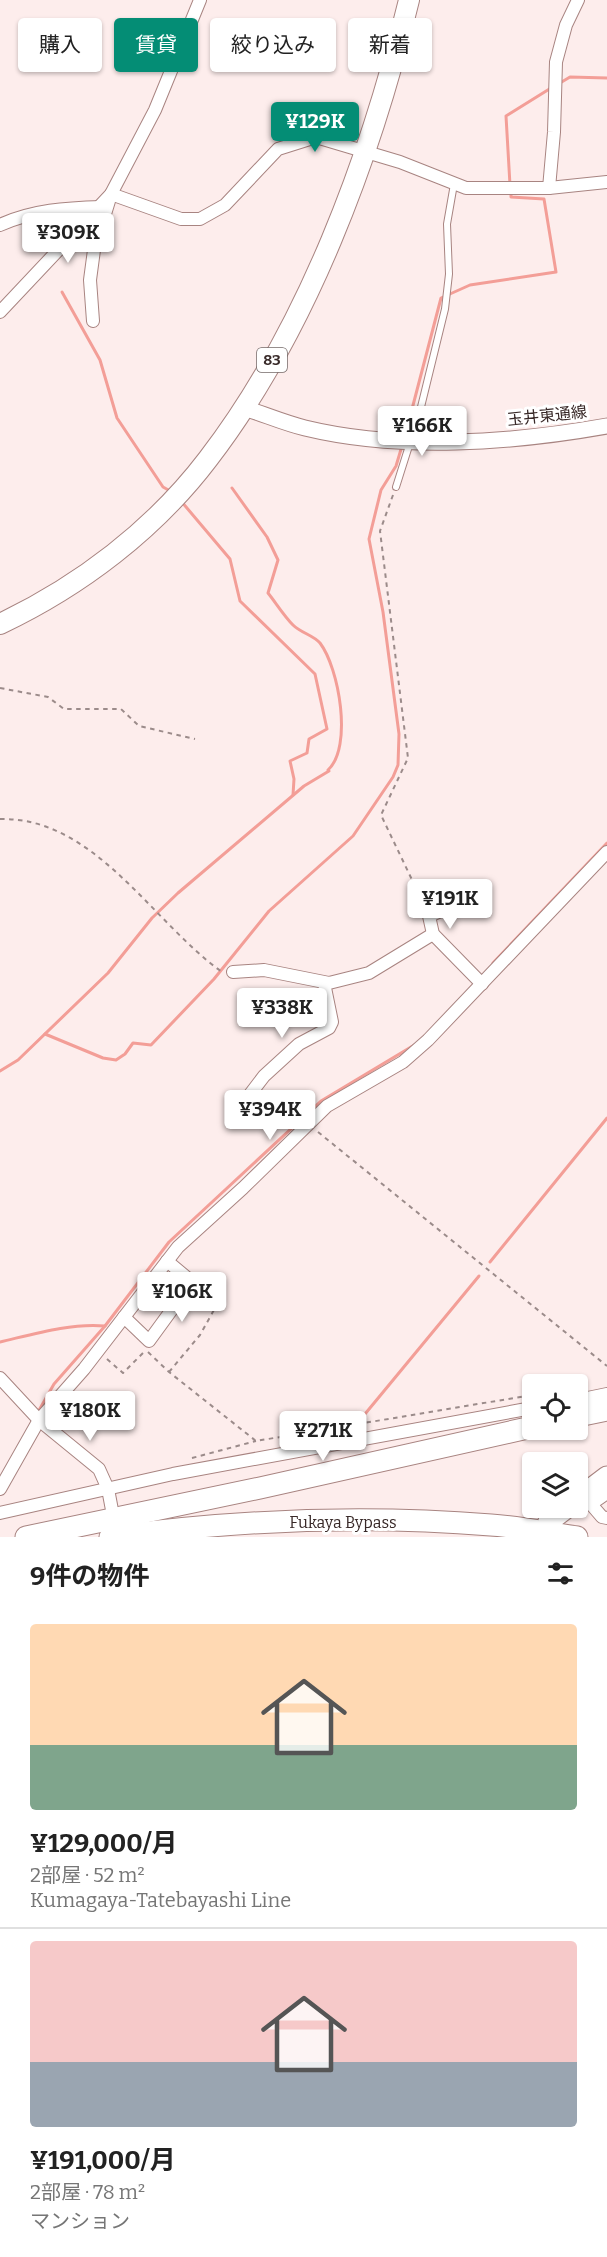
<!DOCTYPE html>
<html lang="ja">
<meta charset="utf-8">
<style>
:root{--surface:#fff;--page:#f6f6f6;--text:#222;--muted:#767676;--line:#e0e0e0;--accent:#048d75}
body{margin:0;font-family:Bitter,"Noto Sans JP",serif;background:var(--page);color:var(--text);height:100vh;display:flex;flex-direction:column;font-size:22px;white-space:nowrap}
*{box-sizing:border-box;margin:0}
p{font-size:20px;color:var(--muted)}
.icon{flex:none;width:33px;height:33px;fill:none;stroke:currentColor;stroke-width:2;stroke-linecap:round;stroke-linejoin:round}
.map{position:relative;height:1537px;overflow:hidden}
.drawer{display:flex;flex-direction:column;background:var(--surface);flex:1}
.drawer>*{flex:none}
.guide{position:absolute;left:18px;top:18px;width:572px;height:54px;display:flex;gap:12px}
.controls{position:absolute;left:522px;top:1374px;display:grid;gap:12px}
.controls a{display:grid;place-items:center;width:66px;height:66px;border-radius:6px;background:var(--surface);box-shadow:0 2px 4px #0004;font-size:30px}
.price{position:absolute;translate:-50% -51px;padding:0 14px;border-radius:6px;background:#fff;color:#222;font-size:20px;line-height:39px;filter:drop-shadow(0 2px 3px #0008)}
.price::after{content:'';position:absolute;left:50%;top:36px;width:18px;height:14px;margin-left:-9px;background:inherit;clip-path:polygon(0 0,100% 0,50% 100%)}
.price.active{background:var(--accent);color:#fff}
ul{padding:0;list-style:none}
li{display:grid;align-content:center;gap:12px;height:318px;padding:0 30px}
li+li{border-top:2px solid var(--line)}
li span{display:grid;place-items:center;height:186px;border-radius:6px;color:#555}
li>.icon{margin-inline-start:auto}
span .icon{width:108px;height:108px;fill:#fffc;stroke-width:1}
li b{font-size:26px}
h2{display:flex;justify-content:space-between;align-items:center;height:72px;padding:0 30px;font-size:26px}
.chip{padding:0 21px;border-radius:6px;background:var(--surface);box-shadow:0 2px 4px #0004;font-size:21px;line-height:54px}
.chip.active{background:var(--accent);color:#fff}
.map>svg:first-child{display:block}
</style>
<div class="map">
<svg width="607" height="1537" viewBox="0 0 607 1537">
<rect width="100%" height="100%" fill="#fdedec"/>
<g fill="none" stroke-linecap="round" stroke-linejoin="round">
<g stroke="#f39e97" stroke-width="3">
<path d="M560,83L570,77L607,78"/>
<path d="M510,185L506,116L551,88"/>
<path d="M62,292L100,360L117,418L163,487L172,492"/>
<path d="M405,436L441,298L470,285L556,272L544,199L511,197V191"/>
<path d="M181,501L230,559L240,601L315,674L327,729L309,739L307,753L290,761L294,779L293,795"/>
<path d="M493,963L607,843"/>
<path d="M45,1034L103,1058L116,1060L125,1054L133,1043L151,1045L214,979L269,911L353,836L393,777L398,765L399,734L383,612L369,539L381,490L396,466L402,446"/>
<path d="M0,1071L18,1060L108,973L152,918L178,893L304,786L329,771L328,770C353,747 339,668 320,643C313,635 301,633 293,625C284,616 276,603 268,593L278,560L267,537L232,488"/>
<path d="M490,1262L607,1118"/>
<path d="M0,1342C34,1334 70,1323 105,1326"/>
<path d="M38,1412L54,1384L105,1326L169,1242L321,1101L416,1044"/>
<path d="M365,1414L479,1276"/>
</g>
<g stroke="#a88481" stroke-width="8">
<path id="service" d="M396,487L420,411L445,309L449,274L447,224L454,184"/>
</g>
<g stroke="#a88481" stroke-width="14">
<g id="minor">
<path d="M549,188L554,132L556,62L566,25L578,0"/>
<path d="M111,194L181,219H200L225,205L278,149L316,137L400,162L466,188H549L607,182"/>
<path d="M0,225C33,210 66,208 102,207"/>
<path d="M0,312L111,194L155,110L200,0"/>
<path d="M93,321L90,280L94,250L109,201"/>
<path d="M472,892L457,904L429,916L433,934L482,984"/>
<path d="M233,972L264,970L329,983L369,973L433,934"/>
<path d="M245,1101L264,1076L299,1044L329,1028L332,1022L324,983"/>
<path d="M124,1317L149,1341L192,1282L167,1261"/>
<path d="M0,1378L39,1420L99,1469L108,1489L112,1510"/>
<path d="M578,1400L607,1394"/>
<path d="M0,1489L39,1420L84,1369L178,1247L243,1188L327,1106L403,1062L428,1040L607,852"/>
<path d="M583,1495L602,1517L607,1518"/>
<path d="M591,1504L607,1493"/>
<path d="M0,1513L173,1474L532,1408"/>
</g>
</g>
<g stroke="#a88481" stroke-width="17">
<path id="tertiary" d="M244,408C264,414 284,423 305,428C400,451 512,443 607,426"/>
</g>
<g stroke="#a88481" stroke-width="22">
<path id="primary" d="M0,624C80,586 154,530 208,459C307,330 371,157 409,0"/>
</g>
<g stroke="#a88481" stroke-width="23">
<g id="trunk">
<path d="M578,1416L607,1410"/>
<path d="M578,1499L607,1477"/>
<path d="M549,1521L566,1508"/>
<path d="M26,1537L260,1488L532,1427"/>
<path d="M110,1537C236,1520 365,1515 491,1525C520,1527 548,1533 577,1537"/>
</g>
</g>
<g stroke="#9b8b8a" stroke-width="2" stroke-dasharray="4.5 4.5" stroke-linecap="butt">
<path d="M393,495L380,531L408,758L381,815L425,907"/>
<path d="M0,688L48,697L64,709H121L139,726L195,739"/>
<path d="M0,819C95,817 152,922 222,972"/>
<path d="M318,1132L607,1366"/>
<path d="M148,1352L169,1372L256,1441L532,1395"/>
<path d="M107,1359L123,1373L144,1352"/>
<path d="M169,1372L200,1335L224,1292L202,1278"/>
<path d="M192,1458L256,1441"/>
</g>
<use href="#service" stroke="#fff" stroke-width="6"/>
<use href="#minor" stroke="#fff" stroke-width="12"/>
<use href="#tertiary" stroke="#fff" stroke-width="15"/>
<use href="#primary" stroke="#fff" stroke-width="20"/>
<use href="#trunk" stroke="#fff" stroke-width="21"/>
</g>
<g text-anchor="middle" stroke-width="6" stroke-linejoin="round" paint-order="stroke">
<rect fill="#fff" stroke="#746968" stroke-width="1.5" x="257" y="348" width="30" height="24" rx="4.5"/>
<g font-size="15" font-weight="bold" fill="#382928">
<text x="272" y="365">83</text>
</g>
<g font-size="16" fill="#382928" stroke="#fff">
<text transform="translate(547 415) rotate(-6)" y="6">玉井東通線</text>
<text x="343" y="1528">Fukaya Bypass</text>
</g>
</g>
</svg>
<div class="controls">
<a><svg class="icon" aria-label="locate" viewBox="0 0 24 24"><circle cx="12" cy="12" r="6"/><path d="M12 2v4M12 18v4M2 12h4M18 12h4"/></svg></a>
<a><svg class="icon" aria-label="layers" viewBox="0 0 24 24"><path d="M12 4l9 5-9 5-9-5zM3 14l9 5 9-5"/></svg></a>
</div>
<b class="price active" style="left:315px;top:153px">¥129K</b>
<b class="price" style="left:68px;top:264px">¥309K</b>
<b class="price" style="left:422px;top:457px">¥166K</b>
<b class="price" style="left:450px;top:930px">¥191K</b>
<b class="price" style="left:282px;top:1039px">¥338K</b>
<b class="price" style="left:270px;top:1141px">¥394K</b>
<b class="price" style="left:182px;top:1323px">¥106K</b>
<b class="price" style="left:90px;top:1442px">¥180K</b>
<b class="price" style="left:323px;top:1462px">¥271K</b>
<div class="guide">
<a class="chip">購入</a>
<a class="chip active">賃貸</a>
<a class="chip">絞り込み</a>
<a class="chip">新着</a>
</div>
</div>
<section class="drawer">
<h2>9件の物件<svg class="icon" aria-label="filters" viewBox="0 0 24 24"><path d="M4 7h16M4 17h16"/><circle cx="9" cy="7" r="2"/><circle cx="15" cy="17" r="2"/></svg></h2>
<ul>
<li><span style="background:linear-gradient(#ffd9b3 65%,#7fa58c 0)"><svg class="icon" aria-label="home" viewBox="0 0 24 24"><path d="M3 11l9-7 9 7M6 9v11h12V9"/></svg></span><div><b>¥129,000/月</b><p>2部屋 · 52 m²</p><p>Kumagaya-Tatebayashi Line</p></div></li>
<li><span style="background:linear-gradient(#f6c9c9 65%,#9aa5b1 0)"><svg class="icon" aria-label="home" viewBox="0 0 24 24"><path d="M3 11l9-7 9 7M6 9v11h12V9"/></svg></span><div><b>¥191,000/月</b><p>2部屋 · 78 m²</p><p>マンション</p></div></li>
</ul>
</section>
